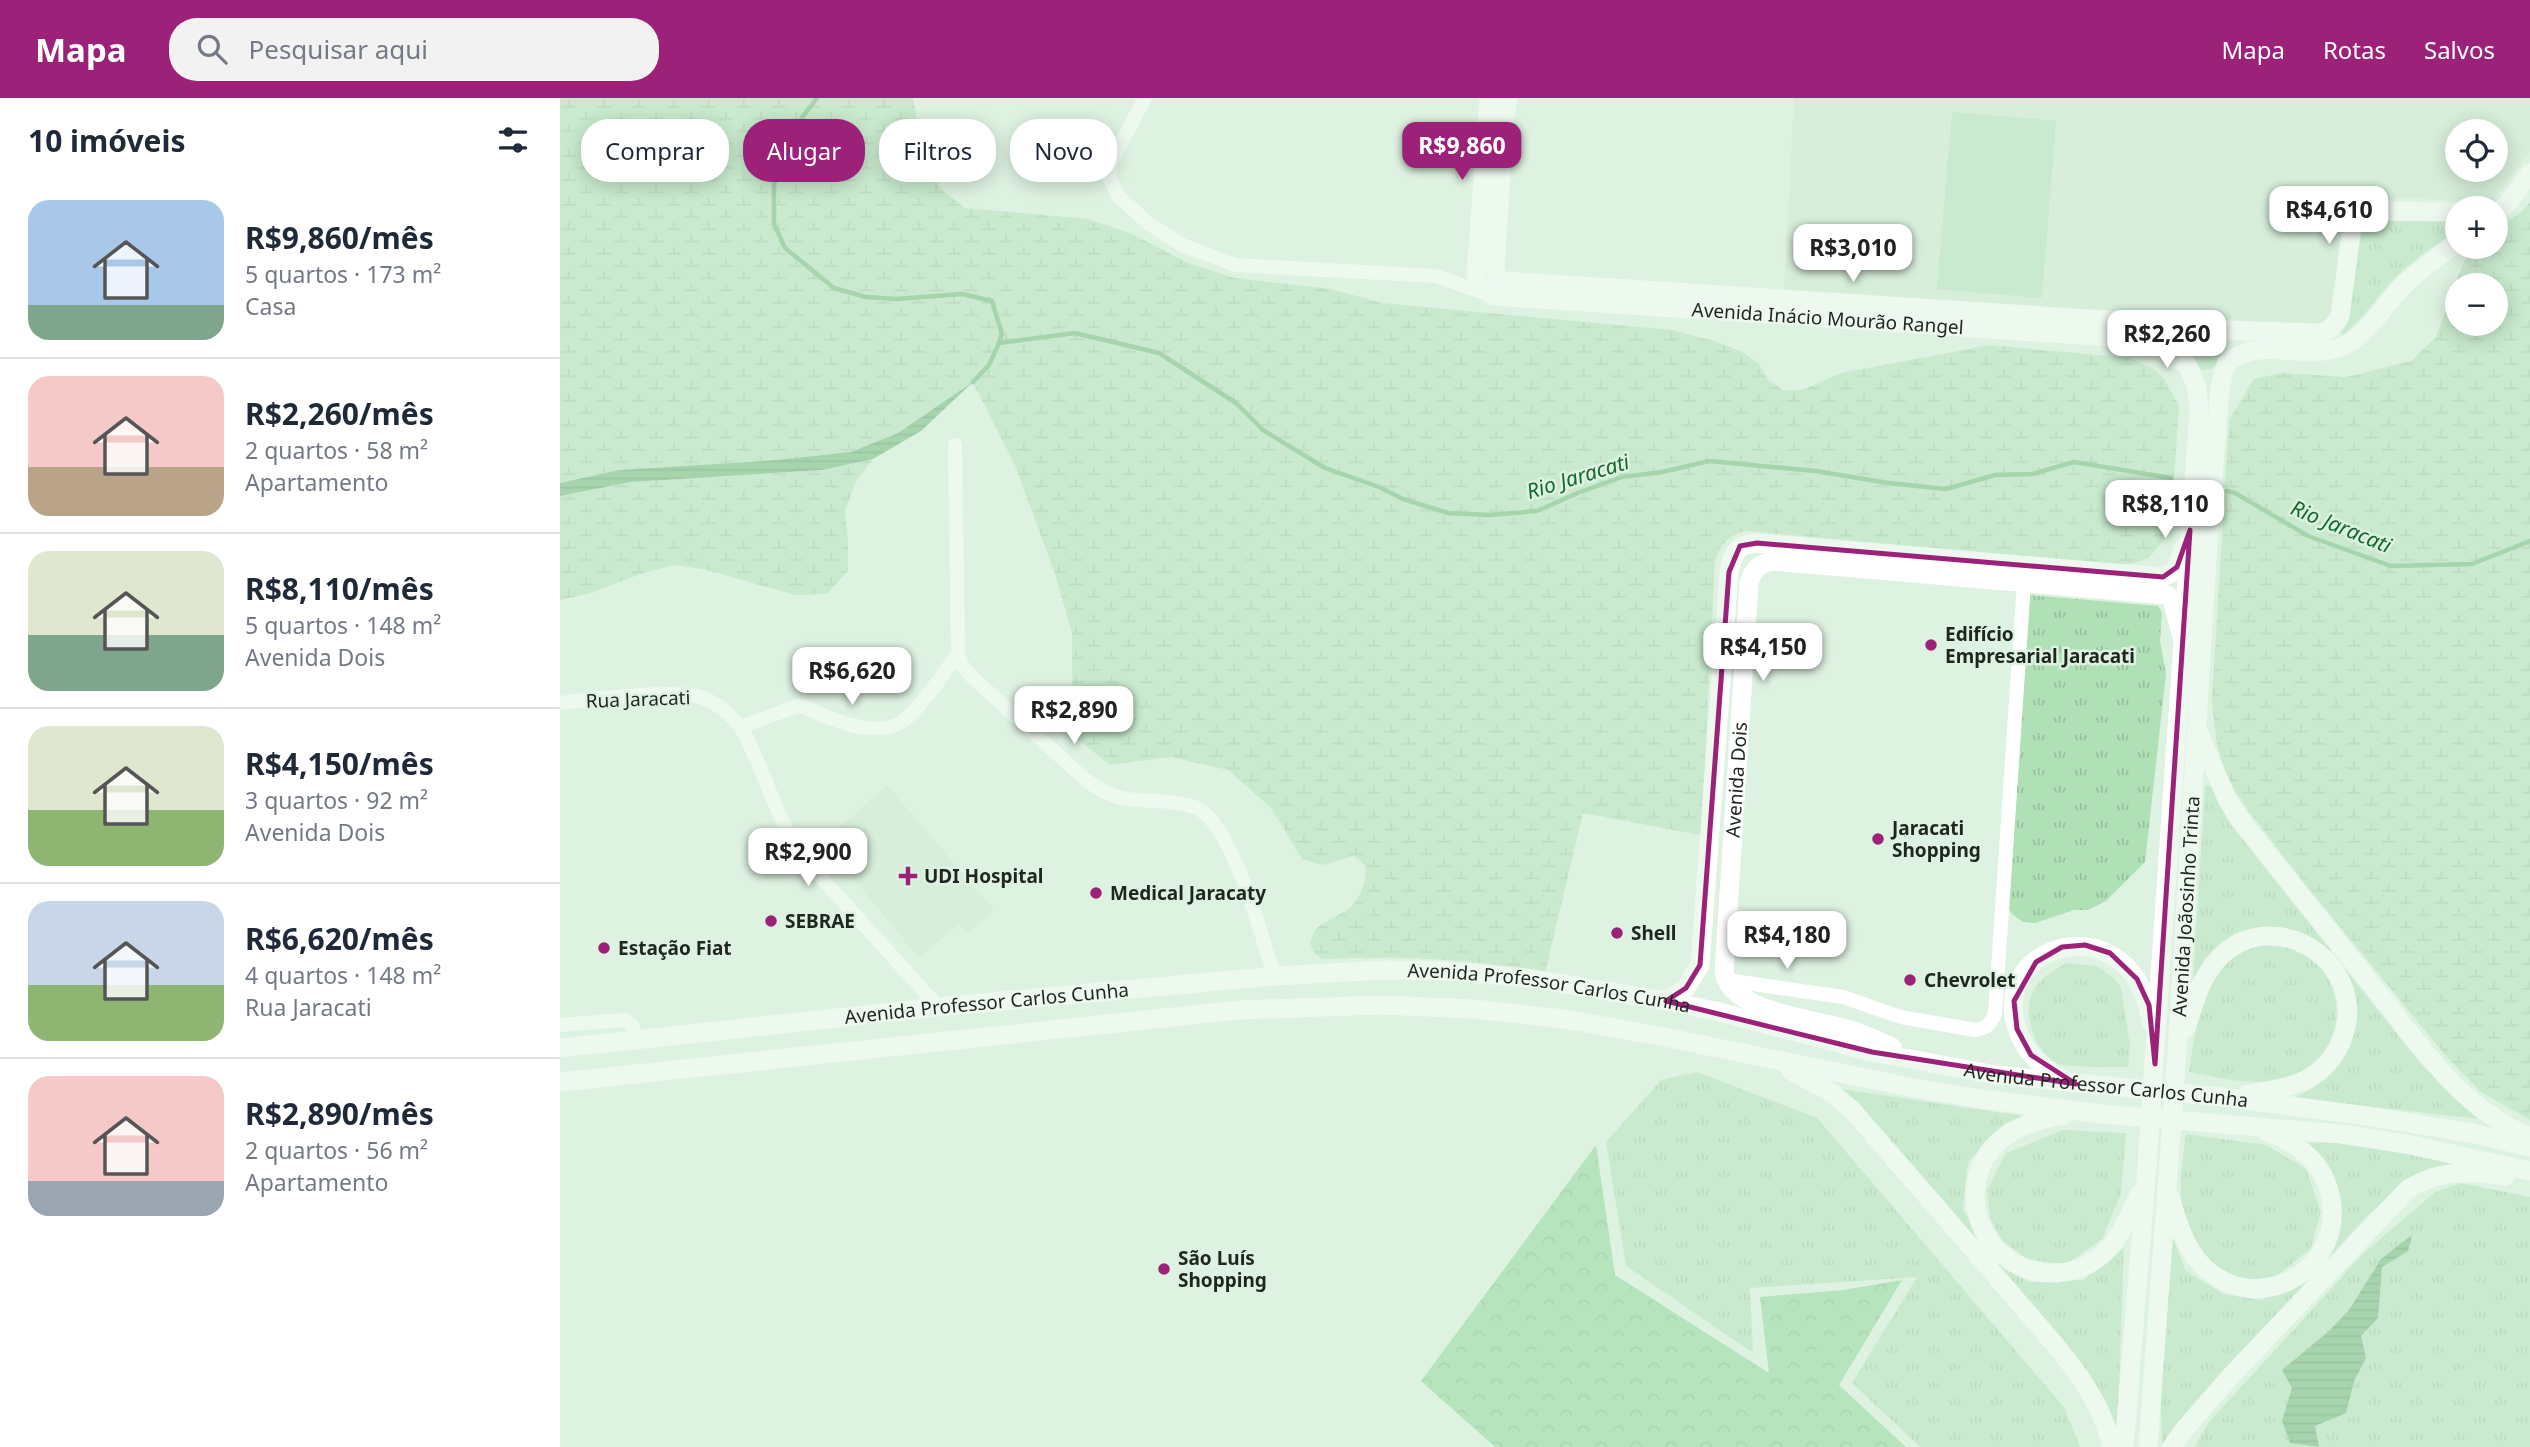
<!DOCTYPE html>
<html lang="pt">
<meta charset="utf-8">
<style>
:root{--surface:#fff;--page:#f2f2f3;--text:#1f2937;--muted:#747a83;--line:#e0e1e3;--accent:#9c2178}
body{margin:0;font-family:"Noto Sans",sans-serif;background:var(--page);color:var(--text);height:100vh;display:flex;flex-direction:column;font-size:26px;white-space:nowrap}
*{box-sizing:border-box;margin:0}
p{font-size:23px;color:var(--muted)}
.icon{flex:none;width:38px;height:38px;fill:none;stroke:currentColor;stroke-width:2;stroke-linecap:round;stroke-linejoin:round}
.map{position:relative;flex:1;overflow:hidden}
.drawer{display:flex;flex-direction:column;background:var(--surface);width:560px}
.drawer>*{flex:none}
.banner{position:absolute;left:21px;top:21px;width:665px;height:63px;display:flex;gap:14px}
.controls{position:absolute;left:1885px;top:21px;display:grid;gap:14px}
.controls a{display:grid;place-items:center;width:63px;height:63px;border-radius:50%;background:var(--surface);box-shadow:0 4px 18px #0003;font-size:35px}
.price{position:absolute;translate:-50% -60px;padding:0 16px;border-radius:14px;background:#fff;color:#222;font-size:23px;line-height:46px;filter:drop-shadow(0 2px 4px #0008)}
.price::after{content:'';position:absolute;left:50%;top:42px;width:21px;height:16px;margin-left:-10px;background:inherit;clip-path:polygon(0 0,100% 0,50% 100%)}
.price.active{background:var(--accent);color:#fff}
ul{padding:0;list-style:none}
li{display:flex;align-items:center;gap:21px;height:175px;padding:0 28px}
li+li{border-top:2px solid var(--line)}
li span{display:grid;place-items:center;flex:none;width:196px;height:140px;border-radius:21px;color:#555}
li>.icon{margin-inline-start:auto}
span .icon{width:84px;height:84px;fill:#fffc;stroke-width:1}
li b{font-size:30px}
h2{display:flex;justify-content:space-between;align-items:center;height:84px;padding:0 28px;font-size:30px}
.pill{padding:0 24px;border-radius:28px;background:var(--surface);box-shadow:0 4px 18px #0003;font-size:24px;line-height:63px}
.pill.active{background:var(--accent);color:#fff}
header{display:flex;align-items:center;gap:42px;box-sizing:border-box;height:98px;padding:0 35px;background:var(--accent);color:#fff}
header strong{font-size:33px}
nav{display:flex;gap:38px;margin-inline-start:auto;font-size:24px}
.search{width:490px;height:63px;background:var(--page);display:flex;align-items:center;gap:18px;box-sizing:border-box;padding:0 24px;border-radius:28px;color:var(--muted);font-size:26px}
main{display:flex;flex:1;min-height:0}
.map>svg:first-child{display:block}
</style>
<header>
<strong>Mapa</strong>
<div class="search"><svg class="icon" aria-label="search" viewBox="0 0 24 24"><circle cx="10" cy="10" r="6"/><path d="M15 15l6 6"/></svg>Pesquisar aqui</div>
<nav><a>Mapa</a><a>Rotas</a><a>Salvos</a></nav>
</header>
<main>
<section class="drawer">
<h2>10 imóveis<svg class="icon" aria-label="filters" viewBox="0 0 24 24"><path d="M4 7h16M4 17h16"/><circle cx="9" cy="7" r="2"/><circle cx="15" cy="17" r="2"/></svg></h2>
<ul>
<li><span style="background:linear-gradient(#a9c7e8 75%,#7fa58c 0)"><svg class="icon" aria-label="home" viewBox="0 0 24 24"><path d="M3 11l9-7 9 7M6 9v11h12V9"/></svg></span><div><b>R$9,860/mês</b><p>5 quartos · 173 m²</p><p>Casa</p></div></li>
<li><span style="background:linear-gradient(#f6c9c9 65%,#b9a48a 0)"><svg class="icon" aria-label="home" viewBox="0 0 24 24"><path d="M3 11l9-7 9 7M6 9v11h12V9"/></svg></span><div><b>R$2,260/mês</b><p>2 quartos · 58 m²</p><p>Apartamento</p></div></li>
<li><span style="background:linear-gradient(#dfe7d0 60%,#7fa58c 0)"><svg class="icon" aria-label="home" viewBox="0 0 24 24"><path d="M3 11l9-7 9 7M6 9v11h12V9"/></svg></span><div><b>R$8,110/mês</b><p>5 quartos · 148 m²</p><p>Avenida Dois</p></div></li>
<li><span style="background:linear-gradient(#dfe7d0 60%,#8fb573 0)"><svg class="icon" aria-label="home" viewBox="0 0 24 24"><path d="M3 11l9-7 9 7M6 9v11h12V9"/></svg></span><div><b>R$4,150/mês</b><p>3 quartos · 92 m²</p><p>Avenida Dois</p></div></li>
<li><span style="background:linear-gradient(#c9d6e8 60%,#8fb573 0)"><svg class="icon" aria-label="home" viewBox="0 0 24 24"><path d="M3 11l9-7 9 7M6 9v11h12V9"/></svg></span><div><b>R$6,620/mês</b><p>4 quartos · 148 m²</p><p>Rua Jaracati</p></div></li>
<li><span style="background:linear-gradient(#f6c9c9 75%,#9aa5b1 0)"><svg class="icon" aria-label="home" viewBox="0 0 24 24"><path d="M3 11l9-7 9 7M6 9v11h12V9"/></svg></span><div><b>R$2,890/mês</b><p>2 quartos · 56 m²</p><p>Apartamento</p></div></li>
</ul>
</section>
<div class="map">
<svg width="1970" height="1349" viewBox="0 0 1970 1349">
<defs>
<pattern id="grass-tufts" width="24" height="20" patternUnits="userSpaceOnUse" patternTransform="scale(1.75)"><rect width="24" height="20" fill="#b0e0b6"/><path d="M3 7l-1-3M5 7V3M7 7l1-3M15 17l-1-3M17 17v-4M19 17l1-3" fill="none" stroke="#97c09c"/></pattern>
<pattern id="forest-crowns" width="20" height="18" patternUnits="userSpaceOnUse" patternTransform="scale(1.75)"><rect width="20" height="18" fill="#83d390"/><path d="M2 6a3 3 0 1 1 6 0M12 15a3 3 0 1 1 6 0" fill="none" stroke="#71b57c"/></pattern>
<pattern id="wetland-marsh" width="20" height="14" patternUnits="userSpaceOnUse" patternTransform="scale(1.75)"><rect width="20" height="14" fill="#b0e0b6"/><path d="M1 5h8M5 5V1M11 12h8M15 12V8" fill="none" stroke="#97c09c"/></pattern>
<pattern id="water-rules" width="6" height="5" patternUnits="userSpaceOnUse" patternTransform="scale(1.75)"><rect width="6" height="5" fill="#60af6e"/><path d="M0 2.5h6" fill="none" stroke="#4f8e5a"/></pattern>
</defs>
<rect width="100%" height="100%" fill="#def2e1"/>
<g fill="#cee8d1" fill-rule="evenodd">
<path d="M1234,0H1970V53L1933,102L1789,100L1774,213L1758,228L1224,192ZM1897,33H1936V72H1897Z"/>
<path d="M327,687L434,812L408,835L399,826L359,860L263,744Z"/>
</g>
<g fill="url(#grass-tufts)">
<path d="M1802,122L1897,123V132C1875,148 1850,163 1832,183C1815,201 1802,222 1783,237L1779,233Z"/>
<circle cx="1645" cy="256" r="16"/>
<path d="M1470,497L1598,508L1602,515L1600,543L1606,576L1585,764L1546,803L1528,812H1514L1475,825L1463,824L1453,817L1449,811Z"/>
<path d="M1645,688H1651L1668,723L1859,964L1918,1021L1734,1000L1755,989L1780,966L1790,949L1796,913L1786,881C1773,873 1707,831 1697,831C1667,829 1646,860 1633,883Z"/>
<path d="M1717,846C1733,850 1748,856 1760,868C1766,875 1770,884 1773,892C1786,931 1763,969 1725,980C1692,989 1661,980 1629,974C1633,945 1642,881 1666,862C1680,851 1700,847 1717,846Z"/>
<path d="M1507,865L1536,868L1550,877L1561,889L1570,948L1568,969C1554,969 1508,970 1497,965C1486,960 1477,946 1473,935C1461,901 1475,880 1507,865Z"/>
<path d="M1137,974L1257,1020L1504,1309L1520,1349H1360L1292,1285L1357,1179L1190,1190L1193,1255L1066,1168L1046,1044L1101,982Z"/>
<path d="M1281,991L1470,1019L1435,1035L1408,1064L1403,1112L1444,1171L1469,1184L1523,1182L1564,1149L1557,1345L1549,1314Z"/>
<path d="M1503,1032L1566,1035L1561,1096L1542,1141L1505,1167L1467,1161L1442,1143L1430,1120L1427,1092L1446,1055Z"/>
<path d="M1626,1036L1706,1047L1746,1071L1761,1114L1751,1150L1718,1177L1684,1184C1672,1178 1654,1172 1645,1162C1613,1127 1620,1079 1626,1036Z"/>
<path d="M1785,1044L1889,1060L1903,1066L1847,1082L1804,1121L1602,1346L1600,1287L1612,1138L1626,1173L1663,1196L1700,1202L1730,1191L1755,1173L1779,1135L1776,1090L1746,1045Z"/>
<path d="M1901,1085L1970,1099V1349H1635L1648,1325L1804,1155L1875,1094Z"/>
</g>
<path fill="url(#forest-crowns)" d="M1036,1047L1055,1177L1209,1275L1200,1199L1283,1192L1342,1182L1279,1287L1346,1349H935L861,1283Z"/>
<g fill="url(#wetland-marsh)" fill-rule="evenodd">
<path d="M0,0H353L364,59L381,91L405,110L528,121L572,136L628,165L675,180L771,191L822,205L1112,232L1154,243L1183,254L1199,266L1208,282L1224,293L1245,291L1281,275L1430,247L1570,260L1594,271L1605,282L1619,308L1611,423L1604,442L1589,460L1567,467L1185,433C1167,438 1161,446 1155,463L1141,737L1023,715L985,875C911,860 838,858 763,861L755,856L750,845C752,840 753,834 757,830C780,812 798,816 805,780C808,769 803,764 794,758L763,767L742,761L711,710L668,672L610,659L550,667L517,641L512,595V535L495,476L455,367L413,285L338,335L291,354L205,363L59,372L0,385Z"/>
<path d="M1970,105V1022L1921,994L1886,958L1749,791L1687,711L1665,677L1656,642L1652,602L1669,322L1694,281L1721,275L1787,279L1851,263L1876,239L1904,163L1917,149H1936V130L1955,119ZM1897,187H1936V226H1897Z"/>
<path d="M313,361L295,385L285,413L288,443V473L267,496L235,497L147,472L116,467L86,474L31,495L0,502V398L71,384L262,372Z"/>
</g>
<path fill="#b0e0b6" d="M1392,14L1496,23L1482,200L1377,191Z"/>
<g fill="url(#water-rules)">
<path d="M413,284L361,333L313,361L262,372L71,384L0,398V385L59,372L205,363L291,354L338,335Z"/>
<path d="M1852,1137L1848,1153L1822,1169L1818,1220L1801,1238L1806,1260L1794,1283L1786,1315L1755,1328L1759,1349L1730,1345L1722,1323L1732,1290L1722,1272L1769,1233L1789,1212L1821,1161Z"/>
</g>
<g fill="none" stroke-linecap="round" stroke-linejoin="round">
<g stroke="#60af6e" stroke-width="4.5">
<path d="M257,0L229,37L219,58L214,88V126L225,150L274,190L306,199L336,201L402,196L432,203L442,236L439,245"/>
<path d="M413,284L429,267L439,245L515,235L599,255L676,305L703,332L765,370L819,389L843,401L888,415L929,417L977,413L1020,394L1062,379L1102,374L1149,363L1256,373L1328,385L1386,391L1435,377L1472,376L1514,364L1611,380"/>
<path d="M1667,393L1675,395L1748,438L1831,468L1912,466L1970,443"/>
</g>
<g stroke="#fff" stroke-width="14">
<path d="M585,0L550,66L549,79L558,98L588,125L622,147L676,167L876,178L927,196"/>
<path d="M395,347L398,555L402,567L412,579L526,682C567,712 579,697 622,706C626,707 633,708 637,710C673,728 702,839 714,878"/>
<path d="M0,605C31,601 112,591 140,599C160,605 178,622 187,641C206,679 218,722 242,758L378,909"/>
<path d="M181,629L237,608L244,609C272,621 308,639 338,626C355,619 387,571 398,555"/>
<path d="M1166,882L1283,899L1341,919L1415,932C1425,931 1432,925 1435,915L1464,484"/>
<path d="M0,927L64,922L72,927L76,941"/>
</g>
<g stroke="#fff" stroke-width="19">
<path id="s1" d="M929,0L916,177L920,188L933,198L1566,240L1596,249L1627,267"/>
<path d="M948,0L944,23L935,171L937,178L944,183L1639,228"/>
<path d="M1936,116L1948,105L1970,75"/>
<path d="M1660,232L1758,235C1768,234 1776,227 1780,218L1793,122L1798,116L1807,113L1897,114"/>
<path d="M1666,266C1700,236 1743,264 1781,249C1808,238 1825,205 1846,185C1861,170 1880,158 1897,145"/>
<path d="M1639,635L1667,701L1682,724C1724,777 1766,829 1808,882C1855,940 1898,1010 1970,1039"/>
<path d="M1106,903L1126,890L1140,867L1169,474C1172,456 1178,445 1197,445L1603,479L1615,473L1624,450"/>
<path d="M1626,930C1633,909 1639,885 1653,867C1710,796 1817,868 1780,946C1774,958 1765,971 1753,978C1734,990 1708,992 1687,997"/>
<path id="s2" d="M1332,949C1317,943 1302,935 1287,931C1253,921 1171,914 1164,874L1189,485C1193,471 1200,465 1213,463L1607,497L1612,502L1623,542"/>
<path id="s3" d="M0,950L378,909L714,878L825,872L885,873L968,880L1106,903L1155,913L1312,954L1436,977L1670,1000L1807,1018L1911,1035L1970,1049"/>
<path d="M1231,973L1272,995L1293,1013C1344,1072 1396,1131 1447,1191C1487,1239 1538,1286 1552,1349"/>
<path d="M1505,982C1482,970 1463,953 1456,927C1433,839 1575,808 1591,924"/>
<path d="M0,984L679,912L821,907L914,911L1004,921L1104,939L1354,990L1421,1001L1542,1016L1781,1036L1846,1046L1970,1073"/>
<path d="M1504,1017C1487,1020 1468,1024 1453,1033C1383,1075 1417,1178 1497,1175C1520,1174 1537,1164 1552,1147C1564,1132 1572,1112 1580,1095"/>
<path d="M1610,1099C1617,1122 1624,1148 1641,1166C1699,1227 1798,1165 1766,1084C1757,1059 1731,1042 1707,1034"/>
<path d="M1564,1349L1586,1081L1639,311L1637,289L1628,268"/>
<path id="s4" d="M1588,1349L1617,954L1648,444L1660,290L1666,266"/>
<path d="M1612,1349L1623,1333L1668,1281L1848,1091C1880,1071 1909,1073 1945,1078"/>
</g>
</g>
<path d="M0 0H1970V1349H0ZM1630,432L1595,966L1589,907L1577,881L1550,855L1525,847L1502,849L1476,864L1454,903L1457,931L1471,957L1516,986L1312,954L1106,903L1126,890L1140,867L1169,474L1180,448L1197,445L1603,479L1617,469Z" fill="#def2e1" fill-opacity=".55" fill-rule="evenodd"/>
<path fill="none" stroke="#9c2178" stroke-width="5" stroke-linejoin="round" d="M1630,432L1595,966L1589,907L1577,881L1550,855L1525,847L1502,849L1476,864L1454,903L1457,931L1471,957L1516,986L1312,954L1106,903L1126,890L1140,867L1169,474L1180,448L1197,445L1603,479L1617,469Z"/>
<g fill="#9c2178" stroke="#def2e1" stroke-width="2.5">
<circle cx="1371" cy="547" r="7"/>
<circle cx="1318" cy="741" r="7"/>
<path d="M344.5 767.5h7v7h7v7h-7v7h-7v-7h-7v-7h7z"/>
<circle cx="536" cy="795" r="7"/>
<circle cx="211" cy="823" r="7"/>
<circle cx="1057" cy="835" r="7"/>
<circle cx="44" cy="850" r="7"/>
<circle cx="1350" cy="882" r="7"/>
<circle cx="604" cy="1171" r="7"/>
</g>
<g text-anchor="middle" stroke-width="5" stroke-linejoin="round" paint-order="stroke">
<g font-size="19" fill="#1f261f" stroke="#def2e1">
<text dy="7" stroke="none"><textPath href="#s1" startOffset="541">Avenida Inácio Mourão Rangel</textPath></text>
<text transform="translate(78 601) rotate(-2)" y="7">Rua Jaracati</text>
<text dy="7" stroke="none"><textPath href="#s2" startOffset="383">Avenida Dois</textPath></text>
<text dy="7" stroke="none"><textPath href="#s4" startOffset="542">Avenida Joãosinho Trinta</textPath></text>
<text dy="7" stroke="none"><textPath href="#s3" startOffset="994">Avenida Professor Carlos Cunha</textPath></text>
<text dy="7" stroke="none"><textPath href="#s3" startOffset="429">Avenida Professor Carlos Cunha</textPath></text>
<text dy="7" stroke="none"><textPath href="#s3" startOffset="1561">Avenida Professor Carlos Cunha</textPath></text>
</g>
<g font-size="19" font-weight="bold" fill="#1f261f" stroke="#def2e1" text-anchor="start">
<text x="1385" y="543">Edifício<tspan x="1385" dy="22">Empresarial Jaracati</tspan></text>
<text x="1332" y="737">Jaracati<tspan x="1332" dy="22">Shopping</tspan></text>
<text x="364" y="785">UDI Hospital</text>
<text x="550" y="802">Medical Jaracaty</text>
<text x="225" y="830">SEBRAE</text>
<text x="1071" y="842">Shell</text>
<text x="58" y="857">Estação Fiat</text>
<text x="1364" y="889">Chevrolet</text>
<text x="618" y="1167">São Luís<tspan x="618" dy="22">Shopping</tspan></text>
</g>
<g font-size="21" font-style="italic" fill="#136a2d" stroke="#def2e1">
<text transform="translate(1018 379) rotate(-17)" y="7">Rio Jaracati</text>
<text transform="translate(1781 429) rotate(22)" y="7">Rio Jaracati</text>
</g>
</g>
</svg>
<div class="controls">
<a><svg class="icon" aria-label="locate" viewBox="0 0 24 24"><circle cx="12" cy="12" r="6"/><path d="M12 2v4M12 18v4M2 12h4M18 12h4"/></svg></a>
<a>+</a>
<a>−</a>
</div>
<b class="price active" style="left:902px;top:84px">R$9,860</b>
<b class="price" style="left:1769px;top:148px">R$4,610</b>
<b class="price" style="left:1293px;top:186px">R$3,010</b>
<b class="price" style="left:1607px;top:272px">R$2,260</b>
<b class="price" style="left:1605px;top:442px">R$8,110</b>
<b class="price" style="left:1203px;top:585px">R$4,150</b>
<b class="price" style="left:292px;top:609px">R$6,620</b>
<b class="price" style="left:514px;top:648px">R$2,890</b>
<b class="price" style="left:248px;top:790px">R$2,900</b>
<b class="price" style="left:1227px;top:873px">R$4,180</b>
<div class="banner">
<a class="pill">Comprar</a>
<a class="pill active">Alugar</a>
<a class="pill">Filtros</a>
<a class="pill">Novo</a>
</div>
</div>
</main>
